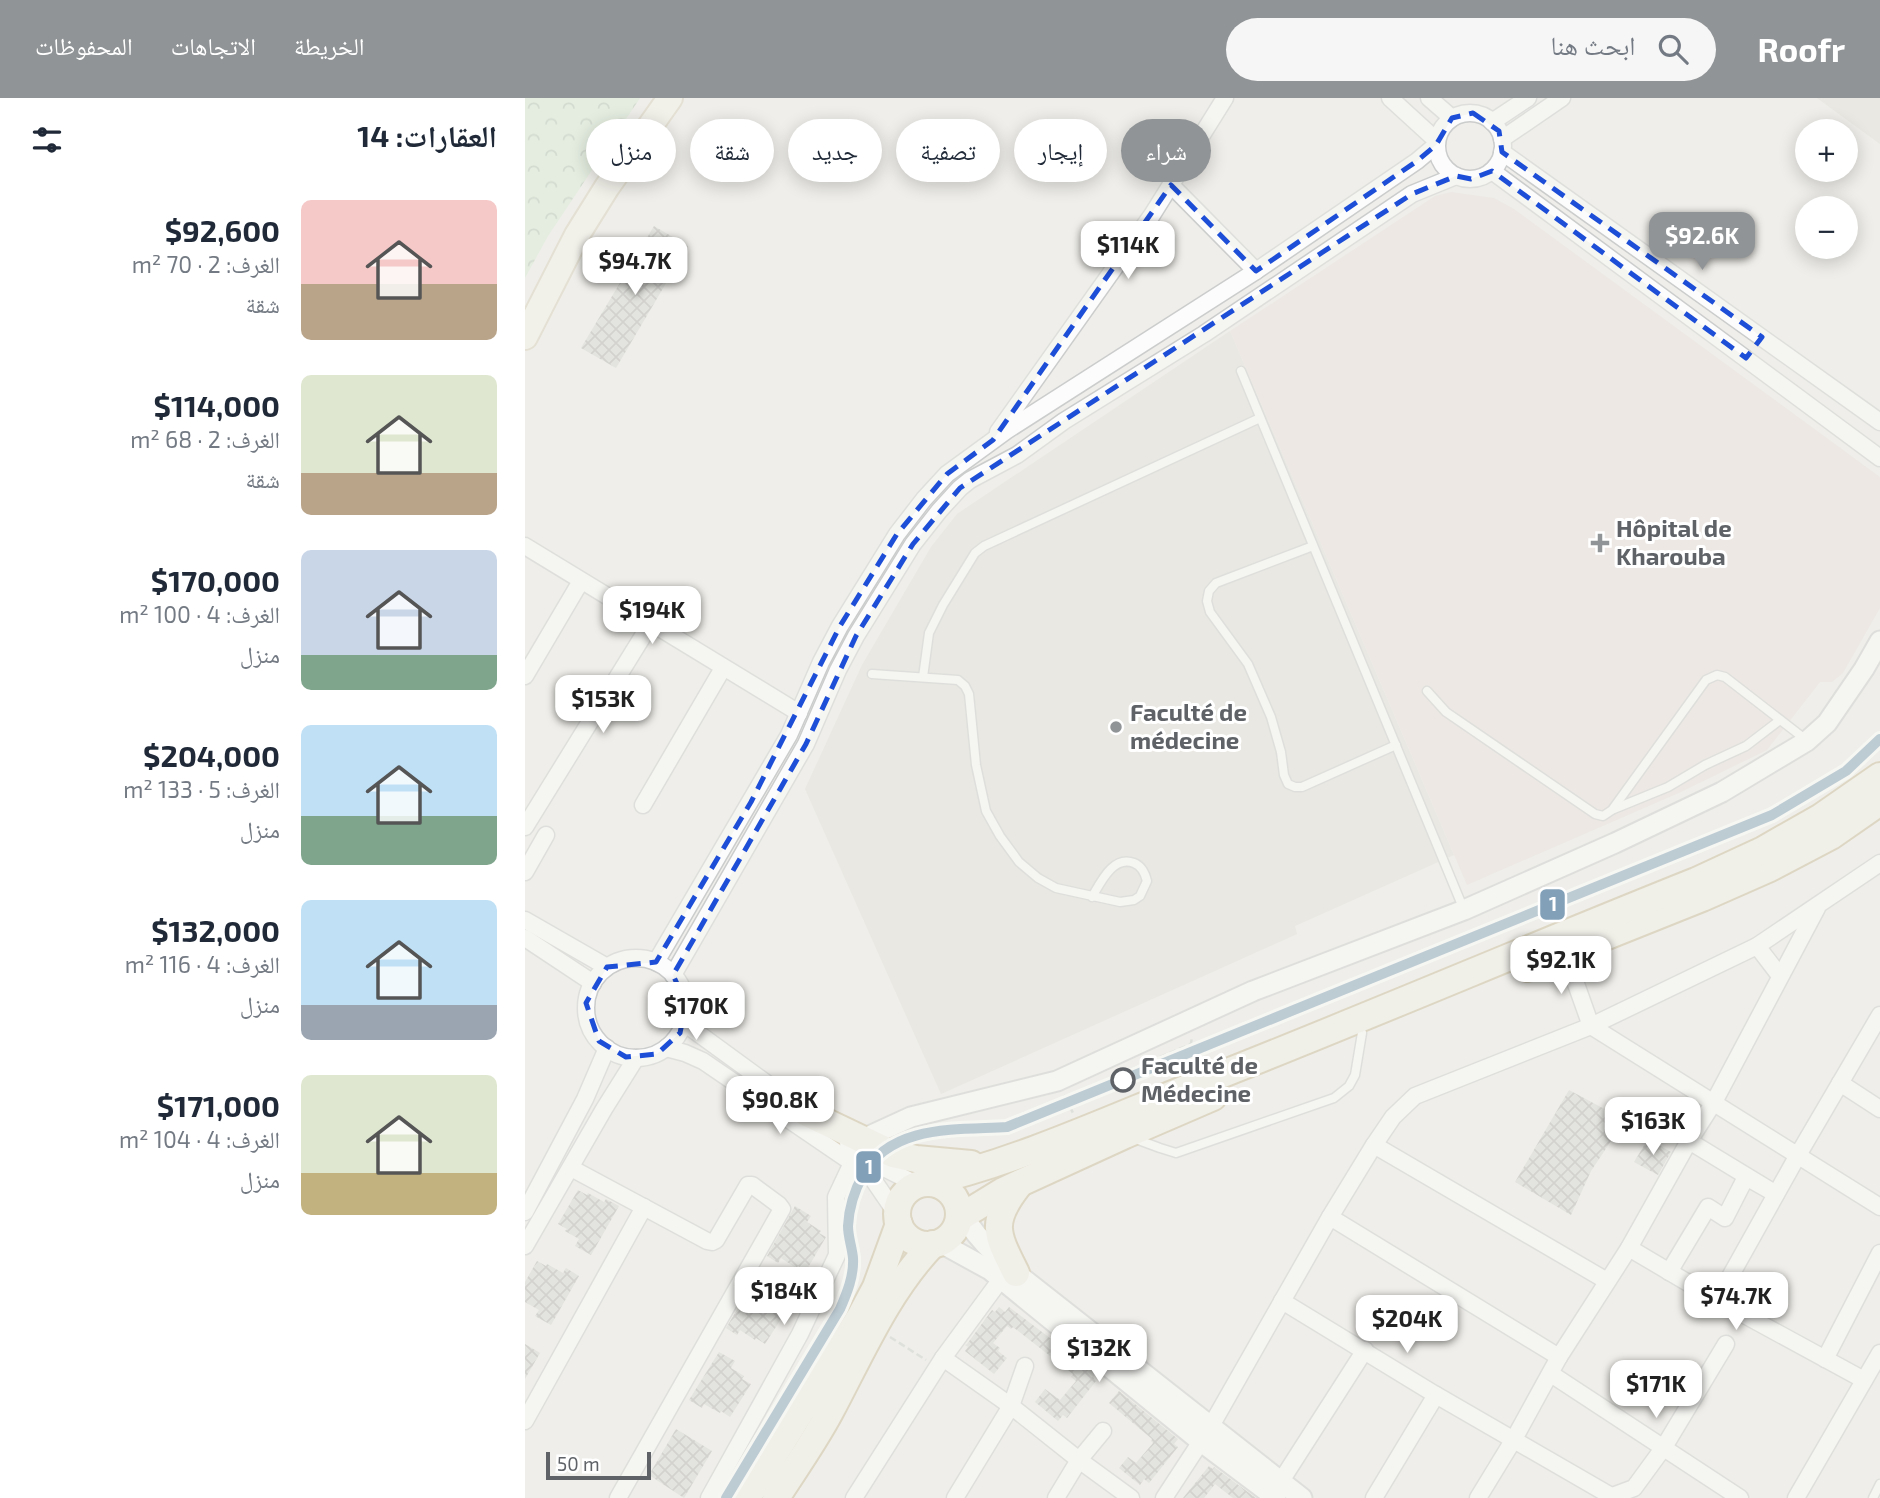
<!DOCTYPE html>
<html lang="ar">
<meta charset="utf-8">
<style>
:root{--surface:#fff;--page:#f6f6f7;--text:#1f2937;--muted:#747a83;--accent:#919496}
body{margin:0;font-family:"Exo 2","Noto Naskh Arabic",sans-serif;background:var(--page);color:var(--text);direction:rtl;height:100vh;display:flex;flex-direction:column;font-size:26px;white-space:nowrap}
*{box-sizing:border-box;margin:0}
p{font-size:23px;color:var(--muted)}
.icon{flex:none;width:38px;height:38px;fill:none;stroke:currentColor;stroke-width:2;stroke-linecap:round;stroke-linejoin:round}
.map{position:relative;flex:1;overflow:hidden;direction:ltr}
.details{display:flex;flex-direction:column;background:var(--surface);width:525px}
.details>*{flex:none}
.banner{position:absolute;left:21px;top:21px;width:665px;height:63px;direction:rtl;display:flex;gap:14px}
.buttons{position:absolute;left:1270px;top:21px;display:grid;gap:14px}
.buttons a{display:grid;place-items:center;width:63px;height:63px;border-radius:50%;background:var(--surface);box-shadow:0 4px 18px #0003;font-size:35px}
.scale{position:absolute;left:21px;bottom:18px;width:105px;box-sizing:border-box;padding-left:7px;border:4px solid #5f6368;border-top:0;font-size:19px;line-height:24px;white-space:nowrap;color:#5f6368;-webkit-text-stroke:5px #fff;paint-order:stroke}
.price{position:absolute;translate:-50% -60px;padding:0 16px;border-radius:14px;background:#fff;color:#222;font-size:23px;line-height:46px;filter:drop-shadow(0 2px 4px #0008)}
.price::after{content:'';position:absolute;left:50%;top:42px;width:21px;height:16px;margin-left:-10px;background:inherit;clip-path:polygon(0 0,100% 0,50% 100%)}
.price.current{background:var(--accent);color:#fff}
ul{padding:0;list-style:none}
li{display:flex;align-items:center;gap:21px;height:175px;padding:0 28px}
li span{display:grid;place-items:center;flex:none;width:196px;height:140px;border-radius:10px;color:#555}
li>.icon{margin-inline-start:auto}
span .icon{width:84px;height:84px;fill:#fffc;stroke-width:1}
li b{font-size:30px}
h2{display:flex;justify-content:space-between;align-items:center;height:84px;padding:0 28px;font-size:30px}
.pill{padding:0 24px;border-radius:32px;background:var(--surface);box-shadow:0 4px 18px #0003;font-size:24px;line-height:63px}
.pill.current{background:var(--accent);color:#fff}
header{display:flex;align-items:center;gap:42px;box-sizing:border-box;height:98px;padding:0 35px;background:var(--accent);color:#fff}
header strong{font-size:33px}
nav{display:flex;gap:38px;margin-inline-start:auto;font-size:24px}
.search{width:490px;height:63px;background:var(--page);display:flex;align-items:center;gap:18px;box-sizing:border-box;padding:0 24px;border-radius:38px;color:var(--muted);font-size:26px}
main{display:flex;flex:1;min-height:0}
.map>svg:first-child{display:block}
</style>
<header>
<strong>Roofr</strong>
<div class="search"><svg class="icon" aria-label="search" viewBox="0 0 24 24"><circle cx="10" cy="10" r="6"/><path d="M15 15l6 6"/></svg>ابحث هنا</div>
<nav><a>الخريطة</a><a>الاتجاهات</a><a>المحفوظات</a></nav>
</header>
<main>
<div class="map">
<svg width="1355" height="1400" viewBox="0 0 1355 1400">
<defs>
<pattern id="forest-crowns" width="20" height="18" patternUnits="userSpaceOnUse" patternTransform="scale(1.75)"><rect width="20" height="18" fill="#d8ebd6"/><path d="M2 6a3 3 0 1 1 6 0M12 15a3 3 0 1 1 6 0" fill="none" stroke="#b2c2b1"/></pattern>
<pattern id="building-cross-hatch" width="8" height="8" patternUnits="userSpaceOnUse" patternTransform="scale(1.75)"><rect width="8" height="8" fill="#d6d5d3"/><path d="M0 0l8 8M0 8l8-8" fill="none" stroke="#b1b0af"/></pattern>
</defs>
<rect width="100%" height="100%" fill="#efeeea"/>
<g fill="#e2e0da">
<path d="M1292,0H1355V46Z"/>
<path d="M705,233L929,757L770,828L772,836L416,996L280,691L337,567L406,449L432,416Z"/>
</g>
<path fill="#eae0de" d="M926,94L969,100L989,111L1355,379V510L1318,575L1307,584H1295L1242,652L1156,694L942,787L705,233L910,98Z"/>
<path fill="url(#forest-crowns)" d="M0,0H115L23,138L0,180Z"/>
<g fill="url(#building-cross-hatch)">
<path d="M129,128L163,148L91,270L56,250Z"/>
<path d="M1044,992L1100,1022L1066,1073L1046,1117L990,1084Z"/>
<path d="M1123,1041L1146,1054L1133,1077L1109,1064Z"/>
<path d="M53,1092L62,1097L63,1095L79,1104L81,1101L94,1108L66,1157L50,1148L54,1141L40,1133L42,1131L33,1126Z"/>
<path d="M270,1108L286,1118L282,1124L296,1133L294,1135L301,1139L281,1173L273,1168L271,1170L256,1160L253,1165L242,1158Z"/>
<path d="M12,1163L21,1168L22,1166L38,1175L41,1170L54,1178L26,1227L10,1218L14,1212L0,1204V1184Z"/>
<path d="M230,1181L245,1190L241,1197L254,1205L253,1207L261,1213L240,1246L231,1240L230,1242L215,1232L212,1237L201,1230Z"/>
<path d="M474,1209L480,1214L484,1209L571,1275L568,1279L571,1283L542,1320L538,1317L533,1323L510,1304L520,1291L535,1302L551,1283L546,1279L548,1276L488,1229L486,1231L482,1228L468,1245L475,1250L473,1253L482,1260L469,1276L440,1253L443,1249L440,1247L442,1246L467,1212L470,1214Z"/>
<path d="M0,1246L15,1255L0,1281Z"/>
<path d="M194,1254L210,1263L206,1270L219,1278L217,1281L226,1286L205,1319L196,1313L195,1315L179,1306L177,1310L164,1302Z"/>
<path d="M594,1293L653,1341L649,1346L653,1349L624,1385L619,1381L615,1387L594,1370L603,1359L611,1365L628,1345L626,1343L627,1341L584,1305Z"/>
<path d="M151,1331L187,1353L159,1400L124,1377Z"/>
<path d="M684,1368L688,1371L689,1369L731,1400H708L690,1386L679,1400H658Z"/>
</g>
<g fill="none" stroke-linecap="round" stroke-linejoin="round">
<g stroke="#cbcccc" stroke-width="11">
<g id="service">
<path d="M716,273L939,812"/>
<path d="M788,448L691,485L684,493L682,503L685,514L723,566L746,619L756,654L759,677L763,686L770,689H777L871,647"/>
<path d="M347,576L433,582L440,588L444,596L451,667L461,713L475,738L494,764L513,780L531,790L595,804L609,802L615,798L622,783C620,775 617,768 609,765C588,757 576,784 567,799"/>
<path d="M398,579L404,535L418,507L450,455L459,448L735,320"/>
<path d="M902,593L921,614L1070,716L1078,718L1087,712L1181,582L1192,577L1200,579L1280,641"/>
<path d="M1089,711L1143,689L1180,667L1221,648L1255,622"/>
<path d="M608,1040L635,1050L651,1055L809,1000L824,988L830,977L837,935"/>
<path d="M1348,1400L1355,1386"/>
</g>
</g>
<g stroke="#cbcccc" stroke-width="19">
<g id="minor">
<path d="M865,0L912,43"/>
<path d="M904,0L927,20"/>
<circle cx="945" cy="48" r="33"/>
<path d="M967,24L1003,0"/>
<path d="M977,41L1037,0"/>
<path d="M977,54L1355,324"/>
<path d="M967,73L1355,360"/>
<path d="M646,87L731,173"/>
<path d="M473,334L627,117L700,0"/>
<path d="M0,448L274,615"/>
<path d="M0,578L56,483"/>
<path d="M118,707L198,570"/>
<path d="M0,729L126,525"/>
<path d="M0,774L21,737"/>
<path d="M0,822L82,869"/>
<path d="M0,840L68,885"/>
<path d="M1232,848L1255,878"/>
<path d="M1040,855L1066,928L1355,1109"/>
<circle cx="111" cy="910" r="50"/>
<path d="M131,864L264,637L296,564L315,528L372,436L399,401L422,376L481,333L731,173L892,63L911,47"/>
<path d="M148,877L281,646L313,572L331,538L388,446L414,413L435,390L445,382L492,357L539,323L679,236L887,96L931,78"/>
<path d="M159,925L285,1017"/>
<path d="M141,950L160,955L178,963L345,1077L373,1118"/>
<path d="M1315,985L1355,1011"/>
<path d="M323,1045L353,1067L393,1087"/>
<path d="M849,1047L1082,1183"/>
<path d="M46,1070L182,1143L187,1144L191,1142L223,1087H227L254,1107L257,1111L93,1400"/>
<path d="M0,1114L60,1001L82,950"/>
<path d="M805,1119L1034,1259"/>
<path d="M0,1148L79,1011L111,960"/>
<path d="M1104,1150L1192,1202L1339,1282"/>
<path d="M1144,1174L1183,1109L1200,1120L1221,1079L1251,1096L1164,1043"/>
<path d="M1192,1202L1273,1057L1355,917"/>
<path d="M757,1203L911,1297L1086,1398"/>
<path d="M418,1260L486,1308L554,1362L606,1400"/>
<path d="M1300,1261L1355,1155"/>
<path d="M1026,1276L1215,1400"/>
<path d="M0,1323L119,1109"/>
<path d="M756,1383L840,1252"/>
<path d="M184,1400L275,1236L312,1157L311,1099L327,1065"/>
<path d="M329,1400L418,1260L476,1181"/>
<path d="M430,1400L486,1308L500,1268"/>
<path d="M531,1400L554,1362L578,1333"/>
<path d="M639,1400L686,1328L805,1119L849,1047L868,1019L890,998L1066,928L1232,848L1355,765"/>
<path d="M849,1400L911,1297"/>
<path d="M953,1400L989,1341L1034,1259L1104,1150L1164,1043L1189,1004L1292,810"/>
<path d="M1082,1400L1109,1390L1139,1349L1201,1246"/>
<path d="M1271,1400L1355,1255"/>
</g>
</g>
<g stroke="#cbcccc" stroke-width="23">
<g id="tertiary">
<path d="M336,1042L386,1019L532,983L728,893L939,812L1090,745L1197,694L1282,643L1302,625L1339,571L1355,543"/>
<path d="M433,1108C447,1136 468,1155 491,1175L777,1400"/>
<path d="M414,1144L465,1172L675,1343L751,1400"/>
</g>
</g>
<g stroke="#d7ceb8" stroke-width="28">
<path id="primary" d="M0,239L52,137L82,89L145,0"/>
</g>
<g stroke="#c8b996" stroke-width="30">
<g id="trunk">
<path d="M1002,870L1177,800L1245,770L1306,738L1355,704"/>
<path d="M280,1014L368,1056L391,1061L446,1066"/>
<path d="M401,1085C494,1063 582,1022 670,987C838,921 1003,850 1171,783L1238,752L1296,719L1355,678"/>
<circle cx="403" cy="1116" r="31"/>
<path d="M434,1120L478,1093L600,1037L688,999"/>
<path d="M491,1175C472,1137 464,1125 493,1088"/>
<path d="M222,1400L335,1219L351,1189L374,1126"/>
<path d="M251,1400C269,1372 289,1344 305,1314C336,1256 362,1194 408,1146"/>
</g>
</g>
<g stroke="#cacfcc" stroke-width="2.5" stroke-dasharray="7 3.5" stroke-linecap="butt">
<path d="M666,946L671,964L670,965"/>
<path d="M596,975L603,994"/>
<path d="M539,997L540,999L666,946L667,938"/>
<path d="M540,999L548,1015"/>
<path d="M365,1239L401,1262"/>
</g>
<use href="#service" stroke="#fdfcfc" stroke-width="8"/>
<use href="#minor" stroke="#fdfcfc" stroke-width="16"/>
<use href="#tertiary" stroke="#fdfcfc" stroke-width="19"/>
<use href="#primary" stroke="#f4f2e9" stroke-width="24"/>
<use href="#trunk" stroke="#f2f0e6" stroke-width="26"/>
<g stroke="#fff" stroke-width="16">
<path id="tram-1" d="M201,1400L315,1211C322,1195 329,1178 328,1160C327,1149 323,1139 323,1128C324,1110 329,1093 338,1077C366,1026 432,1032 482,1029L1247,717L1321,673L1355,641"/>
</g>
<use href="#tram-1" stroke="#82a1b9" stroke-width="10"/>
</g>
<path d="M0 0H1355V1400H0ZM948,15L974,33L977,54L1237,239L1221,260L967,73L946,81L931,78L887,96L435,390L388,446L331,538L281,646L148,877L161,905L155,935L132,956L101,959L74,943L61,905L82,869L131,864L226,704L315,528L372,436L422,376L468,342L646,87L731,173L892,63L911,47L927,20Z" fill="#efeeea" fill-opacity=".55" fill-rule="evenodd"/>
<path fill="none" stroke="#1d4ed8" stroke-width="5" stroke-dasharray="14 9" stroke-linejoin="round" d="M948,15L974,33L977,54L1237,239L1221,260L967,73L946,81L931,78L887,96L435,390L388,446L331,538L281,646L148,877L161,905L155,935L132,956L101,959L74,943L61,905L82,869L131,864L226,704L315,528L372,436L422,376L468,342L646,87L731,173L892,63L911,47L927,20Z"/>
<g fill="#919496" stroke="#fff" stroke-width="2.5">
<path d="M1071.5 434.5h7v7h7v7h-7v7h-7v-7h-7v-7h7z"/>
<circle cx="591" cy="629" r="7"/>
</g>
<circle fill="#fff" stroke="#5f6368" stroke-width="3.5" cx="598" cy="982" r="11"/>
<g text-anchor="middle" stroke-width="6" stroke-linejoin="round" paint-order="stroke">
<g font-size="24" font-weight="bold" fill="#5f6368" stroke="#fff" text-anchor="start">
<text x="1091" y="439">Hôpital de<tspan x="1091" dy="28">Kharouba</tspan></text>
<text x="605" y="623">Faculté de<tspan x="605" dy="28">médecine</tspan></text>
</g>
<g font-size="24" font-weight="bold" fill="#5f6368" stroke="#fff" text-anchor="start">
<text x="616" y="976">Faculté de<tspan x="616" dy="28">Médecine</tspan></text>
</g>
</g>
<g stroke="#fff" stroke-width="2.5">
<rect x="1014" y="790" width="27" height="33" rx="7" fill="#82a1b9"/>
<rect x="330" y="1052" width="27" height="34" rx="7" fill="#82a1b9"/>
</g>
<g font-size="19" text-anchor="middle" font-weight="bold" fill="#fff">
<text x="1028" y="813">1</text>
<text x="344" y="1076">1</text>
</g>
</svg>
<div class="buttons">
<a>+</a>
<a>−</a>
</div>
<div class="scale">50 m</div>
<b class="price current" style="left:1177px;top:174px">$92.6K</b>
<b class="price" style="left:603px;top:183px">$114K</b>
<b class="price" style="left:110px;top:199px">$94.7K</b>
<b class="price" style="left:127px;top:548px">$194K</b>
<b class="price" style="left:78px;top:637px">$153K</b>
<b class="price" style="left:1036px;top:898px">$92.1K</b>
<b class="price" style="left:171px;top:944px">$170K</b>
<b class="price" style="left:255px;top:1038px">$90.8K</b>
<b class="price" style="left:1128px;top:1059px">$163K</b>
<b class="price" style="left:259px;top:1229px">$184K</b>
<b class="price" style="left:1211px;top:1234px">$74.7K</b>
<b class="price" style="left:882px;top:1257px">$204K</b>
<b class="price" style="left:574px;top:1286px">$132K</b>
<b class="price" style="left:1131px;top:1322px">$171K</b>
<div class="banner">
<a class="pill current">شراء</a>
<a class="pill">إيجار</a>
<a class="pill">تصفية</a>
<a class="pill">جديد</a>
<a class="pill">شقة</a>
<a class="pill">منزل</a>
</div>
</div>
<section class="details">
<h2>العقارات: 14<svg class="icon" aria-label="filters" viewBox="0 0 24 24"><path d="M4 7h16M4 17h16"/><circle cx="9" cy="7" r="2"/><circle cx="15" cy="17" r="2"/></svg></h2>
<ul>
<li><span style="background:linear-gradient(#f6c9c9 60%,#b9a48a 0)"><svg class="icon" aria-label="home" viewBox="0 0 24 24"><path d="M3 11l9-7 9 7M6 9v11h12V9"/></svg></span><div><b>$92,600</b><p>الغرف: 2 · 70 m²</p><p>شقة</p></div></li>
<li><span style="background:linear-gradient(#dfe7d0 70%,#b9a48a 0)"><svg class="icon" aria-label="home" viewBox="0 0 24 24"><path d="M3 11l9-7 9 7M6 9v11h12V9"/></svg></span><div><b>$114,000</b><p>الغرف: 2 · 68 m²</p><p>شقة</p></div></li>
<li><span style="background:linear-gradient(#c9d6e8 75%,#7fa58c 0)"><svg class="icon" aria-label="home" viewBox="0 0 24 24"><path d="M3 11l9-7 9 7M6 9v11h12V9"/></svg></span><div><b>$170,000</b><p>الغرف: 4 · 100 m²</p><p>منزل</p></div></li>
<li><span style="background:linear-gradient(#bfe0f5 65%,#7fa58c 0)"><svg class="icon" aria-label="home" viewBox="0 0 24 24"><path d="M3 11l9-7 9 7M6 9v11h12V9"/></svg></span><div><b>$204,000</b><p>الغرف: 5 · 133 m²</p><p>منزل</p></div></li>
<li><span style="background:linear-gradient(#bfe0f5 75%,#9aa5b1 0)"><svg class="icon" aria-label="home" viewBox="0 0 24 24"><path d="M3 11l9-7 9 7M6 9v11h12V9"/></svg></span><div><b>$132,000</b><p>الغرف: 4 · 116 m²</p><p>منزل</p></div></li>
<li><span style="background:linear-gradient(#dfe7d0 70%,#c2b280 0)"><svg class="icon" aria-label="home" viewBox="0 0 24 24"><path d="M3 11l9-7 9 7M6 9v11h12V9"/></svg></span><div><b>$171,000</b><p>الغرف: 4 · 104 m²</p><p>منزل</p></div></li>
</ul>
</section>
</main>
